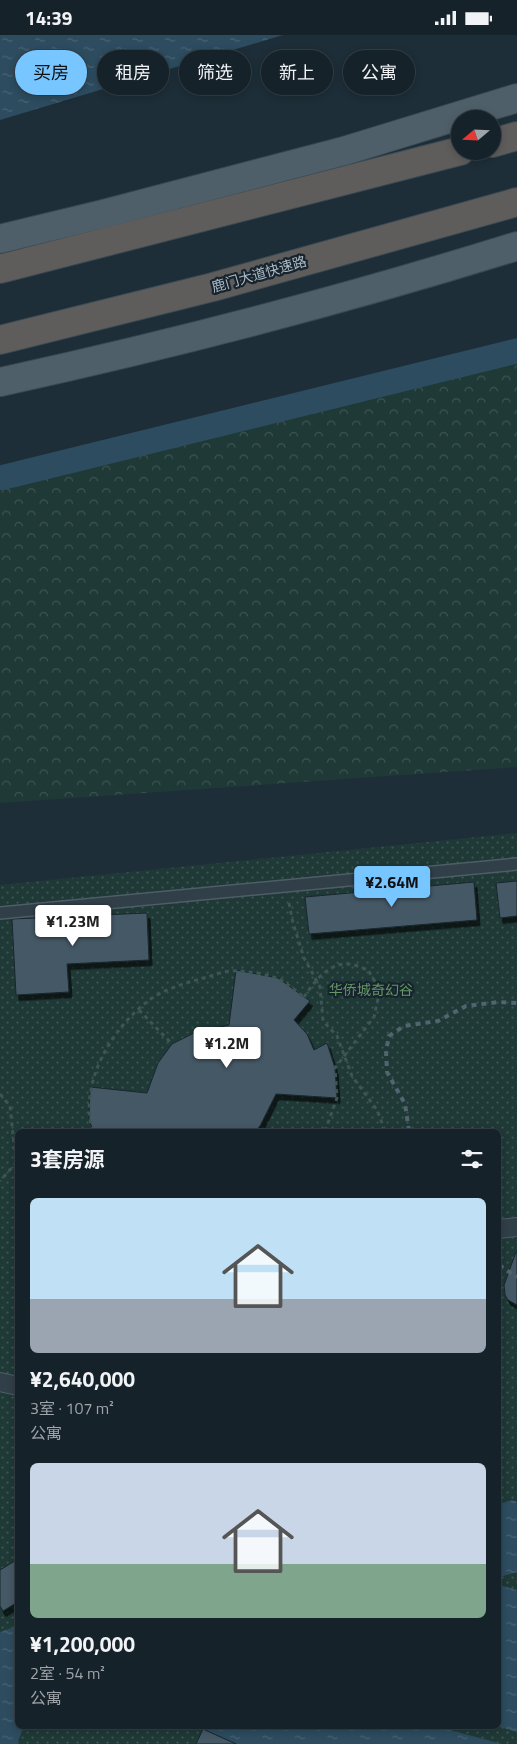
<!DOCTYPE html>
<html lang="zh">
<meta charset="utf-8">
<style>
:root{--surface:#16222a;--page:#232f36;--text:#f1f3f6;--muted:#9ea4a8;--line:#353f47;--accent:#77c6ff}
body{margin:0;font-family:"Titillium Web","Noto Sans SC",sans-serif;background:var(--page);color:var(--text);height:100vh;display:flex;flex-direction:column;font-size:19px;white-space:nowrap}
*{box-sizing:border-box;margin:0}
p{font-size:16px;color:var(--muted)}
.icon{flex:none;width:28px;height:28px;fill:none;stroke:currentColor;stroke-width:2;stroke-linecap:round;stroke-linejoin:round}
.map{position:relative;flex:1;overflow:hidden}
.drawer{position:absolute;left:15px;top:1094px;width:486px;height:600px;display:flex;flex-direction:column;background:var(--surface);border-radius:8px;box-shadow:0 2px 8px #0003,0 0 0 1px var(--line)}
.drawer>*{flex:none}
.hud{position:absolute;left:15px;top:15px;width:488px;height:45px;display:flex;gap:10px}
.needle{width:32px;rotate:251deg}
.tools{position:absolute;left:451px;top:75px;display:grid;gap:10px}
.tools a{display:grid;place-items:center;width:50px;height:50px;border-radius:50%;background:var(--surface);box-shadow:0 2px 8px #0003,0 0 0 1px var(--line);font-size:25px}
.price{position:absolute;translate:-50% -42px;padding:0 11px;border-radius:5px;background:#fff;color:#222;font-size:16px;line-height:32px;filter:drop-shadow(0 1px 2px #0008)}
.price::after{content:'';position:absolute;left:50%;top:30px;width:15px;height:11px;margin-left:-8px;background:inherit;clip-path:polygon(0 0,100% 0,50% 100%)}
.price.selected{background:var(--accent);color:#111}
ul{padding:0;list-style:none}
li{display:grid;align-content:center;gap:10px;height:265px;padding:0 15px}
li span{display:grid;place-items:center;height:155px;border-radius:8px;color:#555}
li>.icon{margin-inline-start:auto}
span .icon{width:90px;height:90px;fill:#fffc;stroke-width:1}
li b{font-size:21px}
h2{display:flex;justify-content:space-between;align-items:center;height:60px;padding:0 15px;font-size:21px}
.tag{padding:0 18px;border-radius:22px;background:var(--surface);box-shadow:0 2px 8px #0003,0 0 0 1px var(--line);font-size:18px;line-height:45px}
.tag.selected{background:var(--accent);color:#111}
.status{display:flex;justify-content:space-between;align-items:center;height:35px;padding:0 25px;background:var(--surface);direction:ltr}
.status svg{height:14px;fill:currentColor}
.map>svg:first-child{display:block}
</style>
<div class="status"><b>14:39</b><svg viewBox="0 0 49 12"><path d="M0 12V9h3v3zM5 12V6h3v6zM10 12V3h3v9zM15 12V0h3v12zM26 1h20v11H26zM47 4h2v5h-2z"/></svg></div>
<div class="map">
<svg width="517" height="1709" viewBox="0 0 517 1709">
<defs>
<pattern id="green-dots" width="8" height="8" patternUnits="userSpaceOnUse" patternTransform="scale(1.25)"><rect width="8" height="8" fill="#1f3937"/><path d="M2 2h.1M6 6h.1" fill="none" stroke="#3d5452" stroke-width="1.8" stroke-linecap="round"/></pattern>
<pattern id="forest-crowns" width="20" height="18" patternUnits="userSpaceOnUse" patternTransform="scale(1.25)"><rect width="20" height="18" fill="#1f3937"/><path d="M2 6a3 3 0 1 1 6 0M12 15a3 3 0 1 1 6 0" fill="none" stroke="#3d5452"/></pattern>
<pattern id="water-ripples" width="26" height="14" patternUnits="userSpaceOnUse" patternTransform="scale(1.25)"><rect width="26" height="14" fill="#2d4c5f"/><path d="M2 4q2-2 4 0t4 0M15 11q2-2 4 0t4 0" fill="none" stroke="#496474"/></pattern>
<filter id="shadow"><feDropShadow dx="3" dy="5.5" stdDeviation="0" flood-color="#0009"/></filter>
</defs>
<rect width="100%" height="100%" fill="#1d2e38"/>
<path fill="url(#green-dots)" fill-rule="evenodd" d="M517,798V1709H0V850ZM18,1096H499V1691H18Z"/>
<path fill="url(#forest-crowns)" d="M517,318V732L0,768V456Z"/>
<g fill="url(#water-ripples)">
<path d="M0,0H283L0,85Z"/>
<path d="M513,1465L517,1467V1537L499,1542V1469Z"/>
<path d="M499,1550L517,1555V1697L497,1691H499Z"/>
<path d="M17,1591L18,1691H24L17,1709H0V1597Z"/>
<path d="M197,1691H435L502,1709H236Z"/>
</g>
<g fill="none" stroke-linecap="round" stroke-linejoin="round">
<path stroke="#2d4c5f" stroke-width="25" d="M0,443L517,316"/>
</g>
<g fill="#455865" stroke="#19262f" filter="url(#shadow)">
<path d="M517,846V881L500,883L496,848Z"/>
<path d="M474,847L477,885L309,899L305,862Z"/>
<path d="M147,878L149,925L67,929L69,957L16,960L12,884Z"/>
<path d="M236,935L278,943L310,966L294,985L307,999L314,1015L327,1008L335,1033L337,1063L276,1059L260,1091L256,1096H93L89,1084L90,1052L147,1058L158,1028L172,1009L194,998L229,990Z"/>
<path d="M516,1217H517V1270L508,1265L505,1260L504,1250Z"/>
<path d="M18,1524V1567L3,1576L0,1571V1535Z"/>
<path d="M203,1694L236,1709H196Z"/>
</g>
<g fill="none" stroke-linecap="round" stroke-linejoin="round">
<g stroke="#4f5d67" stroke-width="14">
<path id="service" d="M0,878L517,829"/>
</g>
<g stroke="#4f5d67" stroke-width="20">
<g id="pedestrian">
<path d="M499,1194L517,1192"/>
<path d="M0,1347L18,1351"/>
</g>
</g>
<g stroke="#3b4852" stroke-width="30">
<g id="primary">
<path d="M0,204L103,179L344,116L517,63"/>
<path d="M0,347C174,309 347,264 517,211"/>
</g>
</g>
<g stroke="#3c4a53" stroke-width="30">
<g id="trunk">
<path d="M492,108L517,101"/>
<path d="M0,234L460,116"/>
<path d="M0,305L213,252L517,167"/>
</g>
</g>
<g stroke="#3d5654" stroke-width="3" stroke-dasharray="4 4" stroke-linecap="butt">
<path d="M289,868L293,888L304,923L320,952L323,986L337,1001L352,1041L377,1075L385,1096"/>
<path d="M139,975L172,1009"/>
<path d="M0,1059L10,1071L16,1128L0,1146"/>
<path d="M93,1096C78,1050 111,994 148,966C164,954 185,948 204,943C214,940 227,935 238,936C247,936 271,940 279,944C288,949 296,956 304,962"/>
<path d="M325,1096L337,1063L335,1033L374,982L380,955"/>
</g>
<use href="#service" stroke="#313f49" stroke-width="11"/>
<use href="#pedestrian" stroke="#313f49" stroke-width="18"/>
<use href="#primary" stroke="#4f5f69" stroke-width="28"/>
<use href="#trunk" stroke="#5f5d5b" stroke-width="28"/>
<g stroke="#526470" stroke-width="4" stroke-dasharray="5 5" stroke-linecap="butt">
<path d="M409,1096L405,1069L387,1037L386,1016L389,1001L404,991L438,986L466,971L499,967L517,968"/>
<path d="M499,1230L517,1242"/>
</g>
<path stroke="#3d5654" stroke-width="3" stroke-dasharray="4 4" stroke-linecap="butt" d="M304,962C314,947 328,928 348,929C354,929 362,933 368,935L380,955"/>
</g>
<g text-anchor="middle" stroke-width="4.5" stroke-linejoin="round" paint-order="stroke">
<g font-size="14" fill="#abbac6" stroke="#17242d">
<text transform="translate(259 239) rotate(-16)" y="5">鹿门大道快速路</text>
</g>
<g font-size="14" fill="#619863" stroke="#17242d">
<text x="371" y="960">华侨城奇幻谷</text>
</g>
</g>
</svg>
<div class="tools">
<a><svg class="needle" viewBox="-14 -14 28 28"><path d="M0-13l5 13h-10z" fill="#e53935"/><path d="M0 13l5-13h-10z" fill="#9ea4a8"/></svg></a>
</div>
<b class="price selected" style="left:392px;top:873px">¥2.64M</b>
<b class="price" style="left:73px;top:912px">¥1.23M</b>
<b class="price" style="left:227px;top:1034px">¥1.2M</b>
<div class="hud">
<a class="tag selected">买房</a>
<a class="tag">租房</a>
<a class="tag">筛选</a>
<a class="tag">新上</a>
<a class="tag">公寓</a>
</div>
<section class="drawer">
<h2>3套房源<svg class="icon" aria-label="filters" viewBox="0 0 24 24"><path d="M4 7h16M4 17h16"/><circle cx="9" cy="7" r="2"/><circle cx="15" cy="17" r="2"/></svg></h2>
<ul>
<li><span style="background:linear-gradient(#bfe0f5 65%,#9aa5b1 0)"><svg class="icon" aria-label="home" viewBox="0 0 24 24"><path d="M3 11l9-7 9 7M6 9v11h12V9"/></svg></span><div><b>¥2,640,000</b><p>3室 · 107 m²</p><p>公寓</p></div></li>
<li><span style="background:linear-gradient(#c9d6e8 65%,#7fa58c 0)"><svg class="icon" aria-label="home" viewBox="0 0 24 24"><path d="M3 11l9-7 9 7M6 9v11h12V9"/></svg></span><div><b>¥1,200,000</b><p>2室 · 54 m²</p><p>公寓</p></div></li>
</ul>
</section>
</div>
